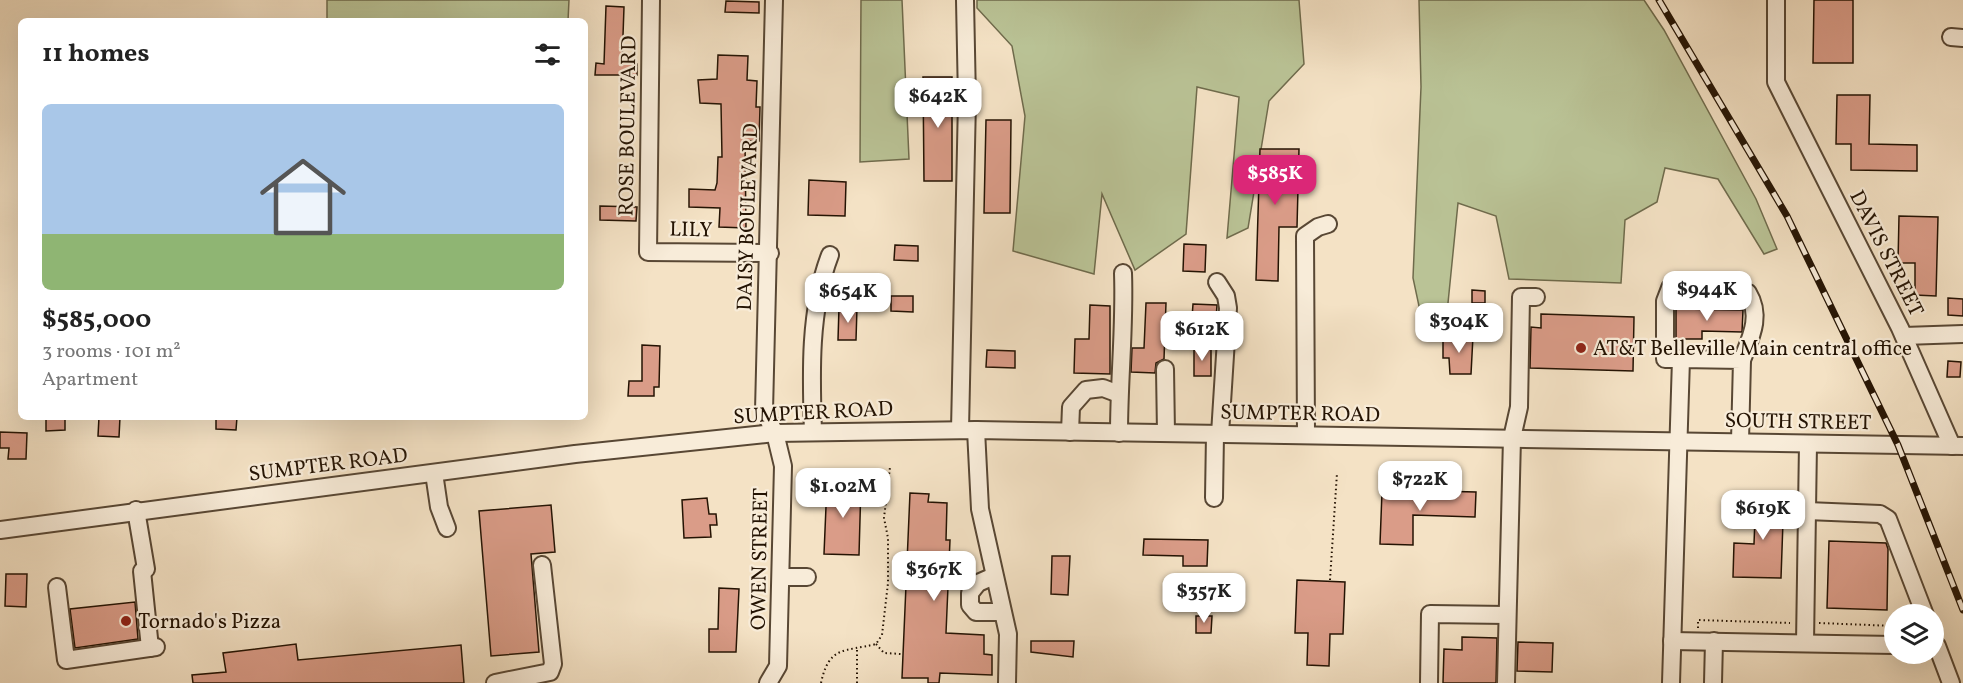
<!DOCTYPE html>
<meta charset="utf-8">
<style>
:root{--surface:#fff;--page:#f2f2f2;--text:#222;--muted:#767676;--line:#e0e0e0;--accent:#db2777}
body{margin:0;font-family:Vollkorn,serif;background:var(--page);color:var(--text);height:100vh;display:flex;flex-direction:column;font-size:22px;white-space:nowrap}
*{box-sizing:border-box;margin:0}
p{font-size:20px;color:var(--muted)}
.icon{flex:none;width:33px;height:33px;fill:none;stroke:currentColor;stroke-width:2;stroke-linecap:round;stroke-linejoin:round}
.map{position:relative;flex:1;overflow:hidden}
.side{position:absolute;left:18px;top:18px;width:570px;height:402px;display:flex;flex-direction:column;background:var(--surface);border-radius:9px;box-shadow:0 6px 24px #0002}
.side>*{flex:none}
.controls{position:absolute;left:1884px;top:604px;display:grid;gap:12px}
.controls a{display:grid;place-items:center;width:60px;height:60px;border-radius:50%;background:var(--surface);box-shadow:0 6px 24px #0002;font-size:30px}
.price{position:absolute;translate:-50% -51px;padding:0 14px;border-radius:12px;background:#fff;color:#222;font-size:20px;line-height:39px;filter:drop-shadow(0 2px 3px #0008)}
.price::after{content:'';position:absolute;left:50%;top:36px;width:18px;height:14px;margin-left:-9px;background:inherit;clip-path:polygon(0 0,100% 0,50% 100%)}
.price.current{background:var(--accent);color:#fff}
ul{padding:0;list-style:none}
li{display:grid;align-content:center;gap:12px;height:318px;padding:0 24px}
li+li{border-top:2px solid var(--line)}
li span{display:grid;place-items:center;height:186px;border-radius:9px;color:#555}
li>.icon{margin-inline-start:auto}
span .icon{width:108px;height:108px;fill:#fffc;stroke-width:1}
li b{font-size:26px}
h2{display:flex;justify-content:space-between;align-items:center;height:72px;padding:0 24px;font-size:26px}
.map>svg:first-child{display:block}
</style>
<div class="map">
<svg width="1963" height="683" viewBox="0 0 1963 683">
<rect width="100%" height="100%" fill="#f4e2c5"/>
<filter id="stains"><feTurbulence type="fractalNoise" baseFrequency=".00333" numOctaves="4"/><feColorMatrix values="0 0 0 0 .2 0 0 0 0 .09 0 0 0 0 .02 0 0 0 .5 -.17"/></filter>
<radialGradient id="worn" r=".72"><stop offset=".6" stop-color="#630" stop-opacity="0"/><stop offset="1" stop-color="#630" stop-opacity=".3"/></radialGradient>
<g fill="#bac396" stroke="#6f6b4c" stroke-width="1.5">
<path d="M327,0H569L568,21H327Z"/>
<path d="M861,0H902L909,159L860,162Z"/>
<path d="M977,0H1299L1304,64L1269,101L1248,228L1227,238L1239,97L1197,87L1186,234L1135,270L1102,194L1094,274L1013,251L1025,116L1012,46L977,8Z"/>
<path d="M1419,0H1644L1664,30L1756,199L1777,249L1764,254L1718,179L1665,168L1657,202L1625,220L1621,283L1509,279L1496,216L1458,203L1447,313L1423,325L1413,278L1421,87Z"/>
</g>
<g fill="#da9c88" stroke="#241303" stroke-width="1.5">
<path d="M1814,0H1853V63H1813Z"/>
<path d="M726,1L759,2V13L725,12Z"/>
<path d="M606,6L624,7L622,64H637V75H595L596,63L604,64Z"/>
<path d="M718,55L748,56L747,80L757,81L756,107H760L759,141H745L746,228L719,227L720,208L689,207V189L715,190L717,183L718,157H722L721,104L700,103L698,80L717,79Z"/>
<path d="M923,77H952V181H924Z"/>
<path d="M1837,95H1870L1869,144L1917,145V171L1851,170V144H1836Z"/>
<path d="M986,120H1011L1010,213H984Z"/>
<path d="M1260,149H1299L1297,227H1279L1278,281L1256,280Z"/>
<path d="M809,180L846,182L845,216L808,215Z"/>
<path d="M600,206L637,207L636,221L600,220Z"/>
<path d="M1899,216L1938,217L1936,296L1915,295V263H1898Z"/>
<path d="M1184,244L1206,245L1205,272L1183,271Z"/>
<path d="M895,245L918,246V261L894,260Z"/>
<path d="M1472,290L1485,291V303H1472Z"/>
<path d="M891,296H913V312L891,311Z"/>
<path d="M1948,298L1963,299V316L1948,315Z"/>
<path d="M1146,303H1166L1164,359L1156,363L1155,373L1131,372L1132,348H1144Z"/>
<path d="M1193,304L1217,305L1216,319L1192,318Z"/>
<path d="M1090,305L1110,306V374L1074,373L1075,339H1089Z"/>
<path d="M839,307H857L856,340H838Z"/>
<path d="M1676,309L1743,310L1742,332L1702,331V339H1676Z"/>
<path d="M1541,314L1634,317L1633,371L1530,368L1531,327L1541,328Z"/>
<path d="M1443,336H1473L1471,374H1450L1449,358H1443Z"/>
<path d="M642,345L660,346L659,387H654V396H628L629,381H642Z"/>
<path d="M1194,348L1211,349V376H1194Z"/>
<path d="M987,350L1015,351V368L986,367Z"/>
<path d="M1948,361L1961,362L1960,377H1947Z"/>
<path d="M46,417H65V430L46,431Z"/>
<path d="M99,417H120L119,437L98,436Z"/>
<path d="M216,417H237L236,430L216,429Z"/>
<path d="M0,432L27,433L26,459H8L9,448H0Z"/>
<path d="M827,483L861,484L859,555L824,554Z"/>
<path d="M1435,491L1476,492L1475,517L1413,515V545L1380,544L1382,492L1435,493Z"/>
<path d="M1756,492L1784,493L1781,578L1733,577L1734,543L1754,544Z"/>
<path d="M910,493L929,494L928,502L947,503L946,540H950L946,633L984,635V654L992,655V675L940,673L939,683H928V678H902Z"/>
<path d="M707,498L709,514H716L717,525H710L711,537L684,538L682,500Z"/>
<path d="M551,505L555,552L531,554L539,652L491,656L479,511Z"/>
<path d="M1144,539L1208,540L1207,566H1183V556L1143,555Z"/>
<path d="M1829,541L1886,543L1888,549L1887,610L1827,608Z"/>
<path d="M1052,556H1070L1068,595L1051,594Z"/>
<path d="M6,574H27L26,607L5,606Z"/>
<path d="M1297,580L1345,582L1343,634H1330L1329,666L1307,665L1308,633H1295Z"/>
<path d="M719,588L739,589L736,652H709V629H718Z"/>
<path d="M135,602L138,639L75,648L70,609Z"/>
<path d="M1196,616H1212L1211,633H1196Z"/>
<path d="M1462,637L1497,638L1496,683H1443L1444,649L1462,650Z"/>
<path d="M1031,641H1074L1073,657L1031,652Z"/>
<path d="M1518,642L1553,643L1552,672L1517,671Z"/>
<path d="M296,644L298,660L461,645L464,683H193L192,675L226,672L223,653Z"/>
</g>
<g fill="none" stroke-linecap="round" stroke-linejoin="round">
<g stroke="#584734" stroke-width="20">
<g id="minor">
<path d="M651,0L648,252L770,253"/>
<path d="M1776,0V82L1900,328L1952,446"/>
<path d="M1951,37L1963,38"/>
<path d="M1217,282L1226,296L1228,308L1220,434"/>
<path d="M1904,336L1963,334"/>
<path d="M1681,359H1665V301L1670,288L1748,293C1762,316 1751,337 1742,360"/>
<path d="M1165,369L1166,433"/>
<path d="M960,430L967,100L965,0"/>
<path d="M976,430L980,509L1008,634L1007,683"/>
<path d="M813,432C811,374 809,310 830,255"/>
<path d="M1070,432L1071,407L1086,390L1103,388L1119,394"/>
<path d="M1119,433C1119,379 1125,326 1123,273"/>
<path d="M1306,435L1305,236L1318,227L1328,224"/>
<path d="M434,473L439,507L447,528"/>
<path d="M1214,498L1215,434"/>
<path d="M136,510L146,569"/>
<path d="M1807,511L1880,514L1888,519L1925,615"/>
<path d="M0,530L575,454L775,433L976,430L1963,446"/>
<path d="M142,571L150,648"/>
<path d="M994,576L978,583L970,593V605L976,612H1002"/>
<path d="M782,577H807"/>
<path d="M57,587L66,660L156,647"/>
<path d="M1672,641L1894,645"/>
<path d="M1805,643L1808,444"/>
<path d="M1934,646H1937L1951,683"/>
<path d="M495,683L550,672L553,664L542,565"/>
<path d="M768,683L778,666L783,466L775,433L764,411L774,0"/>
<path d="M1429,683L1430,614L1507,615"/>
<path d="M1506,683L1512,438L1519,407L1521,297H1536"/>
<path d="M1671,683L1681,359L1742,360L1740,441"/>
<path d="M1713,683L1714,641"/>
</g>
</g>
<g stroke="#241303" stroke-width="2" stroke-dasharray="1.5 3" stroke-linecap="butt">
<path d="M1330,580L1337,473"/>
<path d="M1819,623L1894,626"/>
<path d="M1698,628V620L1790,623"/>
<path d="M876,644L884,653L901,654"/>
<path d="M821,683C829,645 845,652 876,644L882,635L888,583V538L884,518L890,467"/>
<path d="M857,683V647"/>
</g>
<use href="#minor" stroke="#f8ecd9" stroke-width="16"/>
<g stroke="#241303" stroke-width="7">
<path id="rail" d="M1659,0L1787,216L1898,445L1963,610"/>
</g>
<use href="#rail" stroke="#f8ecd9" stroke-width="4.5" stroke-dasharray="14" stroke-linecap="butt"/>
</g>
<g fill="#8f2418" stroke="#f8ecd9" stroke-width="2">
<circle cx="1581" cy="348" r="6"/>
<circle cx="126" cy="621" r="6"/>
</g>
<g text-anchor="middle" stroke-width="4.5" stroke-linejoin="round" paint-order="stroke">
<g font-size="21" fill="#241303" stroke="#f8ecd9">
<text transform="translate(627 126) rotate(-89)" y="7">ROSE BOULEVARD</text>
<text transform="translate(747 217) rotate(-88)" y="7">DAISY BOULEVARD</text>
<text transform="translate(691 229) rotate(1)" y="7">LILY</text>
<text transform="translate(1887 253) rotate(63)" y="7">DAVIS STREET</text>
<text transform="translate(813 412) rotate(-3)" y="7">SUMPTER ROAD</text>
<text transform="translate(1300 413) rotate(1)" y="7">SUMPTER ROAD</text>
<text transform="translate(1798 421) rotate(1)" y="7">SOUTH STREET</text>
<text transform="translate(328 464) rotate(-7)" y="7">SUMPTER ROAD</text>
<text transform="translate(759 559) rotate(-89)" y="7">OWEN STREET</text>
</g>
<g font-size="21" fill="#241303" stroke="#f8ecd9" text-anchor="start">
<text x="1593" y="355">AT&amp;T Belleville Main central office</text>
<text x="138" y="628">Tornado's Pizza</text>
</g>
</g>
<rect width="100%" height="100%" filter="url(#stains)"/>
<rect width="100%" height="100%" fill="url(#worn)"/>
</svg>
<div class="controls">
<a><svg class="icon" aria-label="layers" viewBox="0 0 24 24"><path d="M12 4l9 5-9 5-9-5zM3 14l9 5 9-5"/></svg></a>
</div>
<b class="price" style="left:938px;top:129px">$642K</b>
<b class="price current" style="left:1275px;top:206px">$585K</b>
<b class="price" style="left:1707px;top:322px">$944K</b>
<b class="price" style="left:848px;top:324px">$654K</b>
<b class="price" style="left:1459px;top:354px">$304K</b>
<b class="price" style="left:1202px;top:362px">$612K</b>
<b class="price" style="left:1420px;top:512px">$722K</b>
<b class="price" style="left:843px;top:519px">$1.02M</b>
<b class="price" style="left:1763px;top:541px">$619K</b>
<b class="price" style="left:934px;top:602px">$367K</b>
<b class="price" style="left:1204px;top:624px">$357K</b>
<section class="side">
<h2>11 homes<svg class="icon" aria-label="filters" viewBox="0 0 24 24"><path d="M4 7h16M4 17h16"/><circle cx="9" cy="7" r="2"/><circle cx="15" cy="17" r="2"/></svg></h2>
<ul>
<li><span style="background:linear-gradient(#a9c7e8 70%,#8fb573 0)"><svg class="icon" aria-label="home" viewBox="0 0 24 24"><path d="M3 11l9-7 9 7M6 9v11h12V9"/></svg></span><div><b>$585,000</b><p>3 rooms · 101 m²</p><p>Apartment</p></div></li>
</ul>
</section>
</div>
